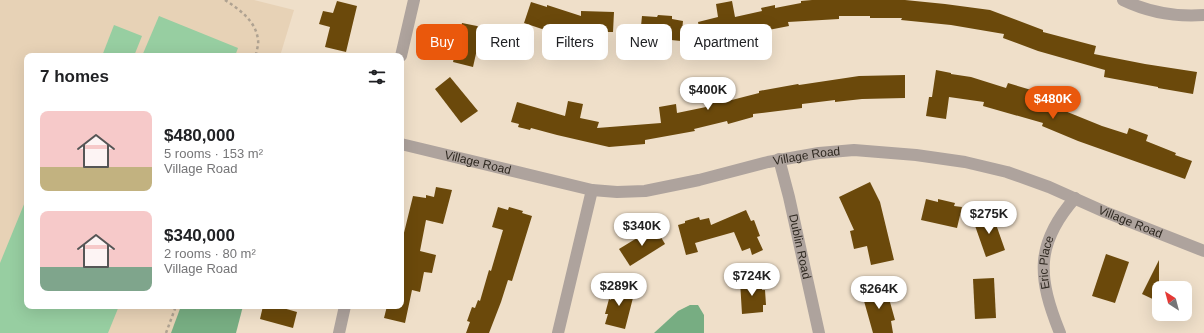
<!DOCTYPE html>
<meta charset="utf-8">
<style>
:root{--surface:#fff;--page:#f6f6f6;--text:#202124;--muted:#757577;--accent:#ea580c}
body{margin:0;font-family:Arial,sans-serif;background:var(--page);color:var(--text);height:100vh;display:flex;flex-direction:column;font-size:15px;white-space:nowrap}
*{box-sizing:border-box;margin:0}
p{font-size:13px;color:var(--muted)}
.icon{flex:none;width:22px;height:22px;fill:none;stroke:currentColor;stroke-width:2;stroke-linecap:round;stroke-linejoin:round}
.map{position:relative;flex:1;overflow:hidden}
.sheet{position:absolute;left:24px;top:53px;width:380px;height:256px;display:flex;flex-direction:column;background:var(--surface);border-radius:8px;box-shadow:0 4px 16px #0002}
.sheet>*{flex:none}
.top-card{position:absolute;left:416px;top:24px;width:380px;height:36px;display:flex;gap:8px}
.needle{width:26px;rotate:324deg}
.tools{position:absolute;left:1152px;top:281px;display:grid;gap:8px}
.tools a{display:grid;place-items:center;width:40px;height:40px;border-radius:8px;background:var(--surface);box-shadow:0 4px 16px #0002;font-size:20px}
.price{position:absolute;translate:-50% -34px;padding:0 9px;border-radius:14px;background:#fff;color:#222;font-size:13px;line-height:26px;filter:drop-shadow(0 1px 2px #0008)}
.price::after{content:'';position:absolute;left:50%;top:24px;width:12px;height:9px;margin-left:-6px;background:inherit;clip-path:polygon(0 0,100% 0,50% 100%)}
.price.active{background:var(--accent);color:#fff}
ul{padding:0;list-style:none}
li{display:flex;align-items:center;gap:12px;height:100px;padding:0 16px}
li span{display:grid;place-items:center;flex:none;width:112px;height:80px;border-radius:8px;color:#555}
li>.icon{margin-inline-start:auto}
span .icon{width:48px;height:48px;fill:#fffc;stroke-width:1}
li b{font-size:17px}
h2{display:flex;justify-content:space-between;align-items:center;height:48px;padding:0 16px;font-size:17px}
.chip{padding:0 14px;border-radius:8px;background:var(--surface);box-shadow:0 4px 16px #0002;font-size:14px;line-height:36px}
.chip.active{background:var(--accent);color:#fff}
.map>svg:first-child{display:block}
</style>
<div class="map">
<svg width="1204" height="333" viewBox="0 0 1204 333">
<rect width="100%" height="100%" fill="#efdfc9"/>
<path fill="#e7d2b6" d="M0,0H254L294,10L280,56H27V306H205L196,333H0Z"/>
<g fill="#97cea1">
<path d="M159,16L238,48L235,56H142Z"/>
<path d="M114,25L142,36L134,56H102Z"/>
<path d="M27,197V306H119L108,333H0V263Z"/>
</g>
<g fill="#77ad82">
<path d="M690,305H698L704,315V333H654L678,311Z"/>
<path d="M181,306H243L236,333H171Z"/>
</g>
<g fill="#6b490b">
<path d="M812,0H905L945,4L990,10L1043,30V32L1096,46L1094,54L1145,64L1197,72L1193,94L1158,88V87L1104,77L1105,70L1038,51L1003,38L1004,34L951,25L901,20L902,18H870V16H839V19L788,22L789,26L702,43L698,22L718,17L716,4L732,1L735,17L762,11L761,8L775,5V8L801,3V1Z"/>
<path d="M337,1L357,6L346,52L325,47L330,27L319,24L323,11L333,13Z"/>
<path d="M531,2L547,7V5L581,16V11L614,12L613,32H594V30L565,29L563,36L524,23Z"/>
<path d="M658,15L672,16V19L683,21L681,41L661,39L659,51L641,49L642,36H640L642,16L657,17Z"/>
<path d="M462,23L482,27L473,67L453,62Z"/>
<path d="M936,70L951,73V74L971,77L1006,88L1008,83L1038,92L1063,103L1060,109L1102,126L1127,134L1129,128L1148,135L1146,141L1176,153L1175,155L1192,161L1185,179L1078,141L1042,126L1043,123L983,106L984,102L949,97L946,119L926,116L929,97H932Z"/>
<path d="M905,75V98L862,99L835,102V100L802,104V108L753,114V117L728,124L727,121L694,129L695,131L645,140V144L609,147L557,135L531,128L530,130L518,127L519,124L511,122L517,102L565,116L568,101L583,104L580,118L599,122L597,128L661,123L659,107L676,104L677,113L706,107V105L723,100L724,102L759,93V91L798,84L799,85L859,76Z"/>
<path d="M450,77L478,111L461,123L435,89Z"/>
<path d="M870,182L880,202L894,260L871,265L867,246L854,249L850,231L854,230L839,197Z"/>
<path d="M436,187L452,190L443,224L426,220L420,251L436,255L432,273L424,272L420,292L412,290L405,323L384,318L387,306H401V245L413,196L426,198V195L434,197Z"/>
<path d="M926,199L938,202V199L955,203L954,206L962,207L957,228L921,220Z"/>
<path d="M498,207L508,210L509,207L523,211L522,213L532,216L512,281L508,280L501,302L489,333H466L470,322L467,321L472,307L475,308L478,300L480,301L489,270L491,271L503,230L492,227Z"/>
<path d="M746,210L751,221L754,220L760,236L757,237L763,250L752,255L750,248L742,251L734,232L695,243L698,252L686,255L678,225L685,223V221L699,217L700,220L709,218L711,225Z"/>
<path d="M992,213L1005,250L986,257L973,220Z"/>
<path d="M655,227L665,244L630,266L619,249Z"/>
<path d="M1106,254L1129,262L1115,303L1092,296Z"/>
<path d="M1159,260V302L1142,294Z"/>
<path d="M994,278L996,318L975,319L973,279Z"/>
<path d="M761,280L762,290H765L766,305H763V312L742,314L740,281Z"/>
<path d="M885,284L895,320L891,321L893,333H873L864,301L868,300L864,290Z"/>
<path d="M614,285L635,290L625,329L605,324L608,314H605L609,299L611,300Z"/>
<path d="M263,306H276L297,312L293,328L260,319Z"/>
</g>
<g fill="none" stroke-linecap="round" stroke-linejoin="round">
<g stroke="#afa291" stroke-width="2.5" stroke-dasharray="3 3" stroke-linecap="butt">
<path d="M225,0C240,10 256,21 258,40C259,45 256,51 256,56"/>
<path d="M166,333L176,306"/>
</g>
<g stroke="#aea39d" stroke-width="12">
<path d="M1123,0C1148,12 1177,17 1204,15"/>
<path d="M401,56L414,0"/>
<path id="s1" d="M401,144L592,190L617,192L645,191L699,180L768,162L819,153L854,150L916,155L965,162L1007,172L1049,187L1105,212L1204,251"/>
<path id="s2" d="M779,159L789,197L819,333"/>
<path d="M339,333L345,306"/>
<path d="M558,333L592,190"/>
<path id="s3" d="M1060,333C1038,278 1034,245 1075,198"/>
</g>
</g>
<g text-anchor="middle" stroke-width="4" stroke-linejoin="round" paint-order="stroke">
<g font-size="12" fill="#2e2820" stroke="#fdecd6">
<text dy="4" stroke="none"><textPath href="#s1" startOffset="415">Village Road</textPath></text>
<text dy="4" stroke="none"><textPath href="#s1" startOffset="79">Village Road</textPath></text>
<text dy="4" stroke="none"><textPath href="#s1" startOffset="751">Village Road</textPath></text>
<text dy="4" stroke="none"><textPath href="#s2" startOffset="90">Dublin Road</textPath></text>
<text dy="4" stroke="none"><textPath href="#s3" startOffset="73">Eric Place</textPath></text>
</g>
</g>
</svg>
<div class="tools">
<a><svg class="needle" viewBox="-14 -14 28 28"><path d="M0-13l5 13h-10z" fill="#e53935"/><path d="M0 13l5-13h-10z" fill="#757577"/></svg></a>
</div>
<b class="price" style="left:708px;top:111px">$400K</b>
<b class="price active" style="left:1053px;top:120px">$480K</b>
<b class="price" style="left:989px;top:235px">$275K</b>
<b class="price" style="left:642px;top:247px">$340K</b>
<b class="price" style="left:752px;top:297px">$724K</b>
<b class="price" style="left:619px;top:307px">$289K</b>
<b class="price" style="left:879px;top:310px">$264K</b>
<div class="top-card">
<a class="chip active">Buy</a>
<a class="chip">Rent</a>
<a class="chip">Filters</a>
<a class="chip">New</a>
<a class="chip">Apartment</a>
</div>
<section class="sheet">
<h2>7 homes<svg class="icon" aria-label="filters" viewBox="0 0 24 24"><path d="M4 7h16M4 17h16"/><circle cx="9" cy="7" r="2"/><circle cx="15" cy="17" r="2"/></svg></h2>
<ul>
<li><span style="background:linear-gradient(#f6c9c9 70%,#c2b280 0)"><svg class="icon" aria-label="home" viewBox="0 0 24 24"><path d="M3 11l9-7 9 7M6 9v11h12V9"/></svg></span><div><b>$480,000</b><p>5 rooms · 153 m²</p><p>Village Road</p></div></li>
<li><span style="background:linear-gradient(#f6c9c9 70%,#7fa58c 0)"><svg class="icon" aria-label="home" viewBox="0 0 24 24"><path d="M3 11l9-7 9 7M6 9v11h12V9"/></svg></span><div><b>$340,000</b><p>2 rooms · 80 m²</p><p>Village Road</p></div></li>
</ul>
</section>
</div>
